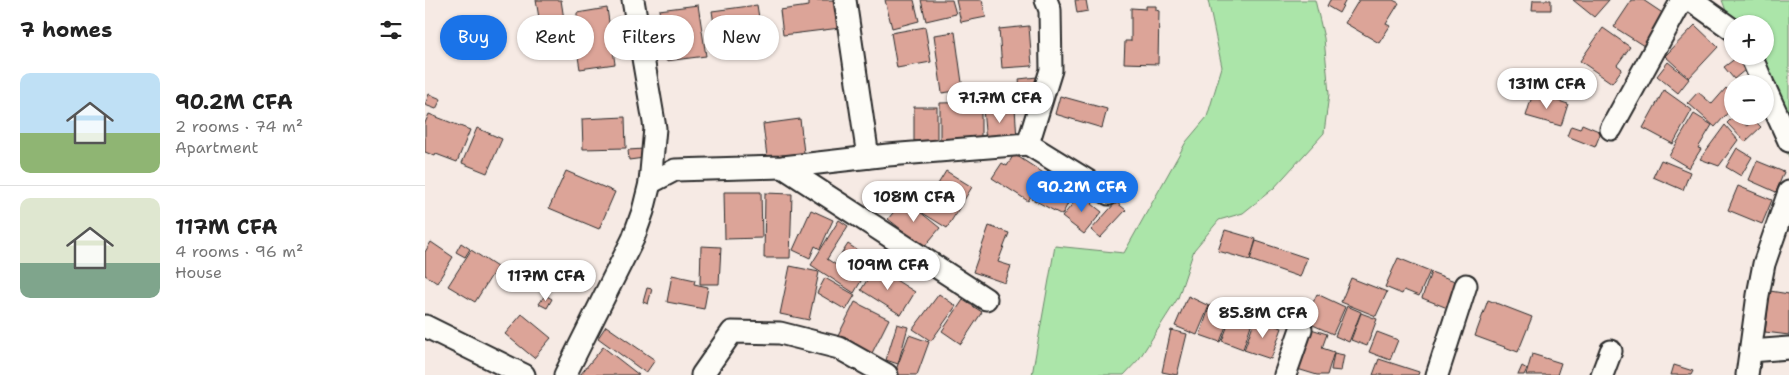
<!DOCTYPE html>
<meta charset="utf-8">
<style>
:root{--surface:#fff;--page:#f6f6f6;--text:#222;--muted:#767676;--line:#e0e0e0;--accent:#1a73e8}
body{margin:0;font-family:"Shantell Sans",sans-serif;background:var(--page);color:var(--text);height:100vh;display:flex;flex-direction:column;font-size:19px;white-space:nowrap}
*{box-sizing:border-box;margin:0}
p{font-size:16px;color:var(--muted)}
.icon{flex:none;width:28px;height:28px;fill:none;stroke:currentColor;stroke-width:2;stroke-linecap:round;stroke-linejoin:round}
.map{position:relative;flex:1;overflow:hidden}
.drawer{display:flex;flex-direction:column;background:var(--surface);width:425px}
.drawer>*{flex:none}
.top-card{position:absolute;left:15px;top:15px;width:475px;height:45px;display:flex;gap:10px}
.tools{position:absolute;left:1299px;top:15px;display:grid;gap:10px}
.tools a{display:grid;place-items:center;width:50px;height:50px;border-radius:50%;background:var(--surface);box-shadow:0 1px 4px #0004;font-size:25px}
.price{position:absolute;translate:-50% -42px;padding:0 11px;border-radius:18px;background:#fff;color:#222;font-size:16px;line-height:32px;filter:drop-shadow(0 1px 2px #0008)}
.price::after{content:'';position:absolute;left:50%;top:30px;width:15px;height:11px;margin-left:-8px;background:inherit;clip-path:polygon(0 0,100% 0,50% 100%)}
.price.selected{background:var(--accent);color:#fff}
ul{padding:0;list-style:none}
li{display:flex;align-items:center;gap:15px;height:125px;padding:0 20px}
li+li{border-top:1px solid var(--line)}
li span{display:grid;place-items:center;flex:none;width:140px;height:100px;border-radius:10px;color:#555}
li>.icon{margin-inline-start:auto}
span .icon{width:60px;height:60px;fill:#fffc;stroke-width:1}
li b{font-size:21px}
h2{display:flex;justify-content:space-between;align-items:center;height:60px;padding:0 20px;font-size:21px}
.tag{padding:0 18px;border-radius:22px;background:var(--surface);box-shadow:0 1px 4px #0004;font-size:18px;line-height:45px}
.tag.selected{background:var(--accent);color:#fff}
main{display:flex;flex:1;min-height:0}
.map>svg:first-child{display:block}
</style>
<main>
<section class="drawer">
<h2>7 homes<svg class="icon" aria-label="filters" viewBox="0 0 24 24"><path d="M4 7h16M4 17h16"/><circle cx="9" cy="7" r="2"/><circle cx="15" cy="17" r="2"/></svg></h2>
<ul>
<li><span style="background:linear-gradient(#bfe0f5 60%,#8fb573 0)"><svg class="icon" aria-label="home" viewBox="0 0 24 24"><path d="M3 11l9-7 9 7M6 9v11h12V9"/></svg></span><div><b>90.2M CFA</b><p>2 rooms · 74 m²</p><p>Apartment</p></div></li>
<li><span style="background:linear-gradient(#dfe7d0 65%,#7fa58c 0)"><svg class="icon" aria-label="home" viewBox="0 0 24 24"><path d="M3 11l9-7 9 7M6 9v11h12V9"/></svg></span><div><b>117M CFA</b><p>4 rooms · 96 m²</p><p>House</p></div></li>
</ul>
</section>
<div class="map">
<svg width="1364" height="375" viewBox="0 0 1364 375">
<rect width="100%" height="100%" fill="#f6eae4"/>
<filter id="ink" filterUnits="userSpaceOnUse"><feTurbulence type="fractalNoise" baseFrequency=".02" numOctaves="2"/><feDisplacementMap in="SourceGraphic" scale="10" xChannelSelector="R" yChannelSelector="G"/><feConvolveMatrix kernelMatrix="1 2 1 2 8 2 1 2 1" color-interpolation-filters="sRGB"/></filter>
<g filter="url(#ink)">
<g fill="#abe5a9" stroke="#6b886a">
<path d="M783,0H890L899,38L904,94L899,133L849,188L818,213L794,220L769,250L753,298L714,359L699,375H607L630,246L699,253L761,142L782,117L797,67Z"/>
<path d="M1297,0H1364V157L1346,105L1320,56H1340V24H1308L1307,27Z"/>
</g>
<g fill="#dca498" stroke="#2b2b2b">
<path d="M111,0H136L142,39L118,42Z"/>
<path d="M384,0H412L415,28L358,35L355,10L384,6Z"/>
<path d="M460,0H489L494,21L467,28Z"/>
<path d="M496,0H527L531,14L501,21Z"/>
<path d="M531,0H557L561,17L536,22Z"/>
<path d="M650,0H661L663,11L652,13Z"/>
<path d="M905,0H921L914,13L902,6Z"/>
<path d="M934,0H968L974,3L961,24L965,26L954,43L920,23Z"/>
<path d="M1108,0H1126V10H1107Z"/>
<path d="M1148,0H1184L1169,17Z"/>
<path d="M1207,0H1218L1239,14L1219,46L1189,27Z"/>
<path d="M273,5L281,56L241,61L234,10Z"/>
<path d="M332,5L337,37L292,44L287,11Z"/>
<path d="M721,6H731V10L734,11L733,64L699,63L700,41H706V8L721,9Z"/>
<path d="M182,8L190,64L155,69L147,20L152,19V13Z"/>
<path d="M1270,25L1293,47L1264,78L1240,56Z"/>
<path d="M604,26L607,66L577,68L574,29Z"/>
<path d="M500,27L506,62L472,68L466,33Z"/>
<path d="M1178,28L1205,47L1192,65L1197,69L1187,83L1155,61Z"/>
<path d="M530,32L538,90L517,93L509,35Z"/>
<path d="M1311,58L1320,70L1309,79L1299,67Z"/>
<path d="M1243,62L1264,79L1253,93L1232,76Z"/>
<path d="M612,77L614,88L595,90L594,79Z"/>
<path d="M1301,88L1308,94V107L1290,127L1263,103L1273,92L1287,104Z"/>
<path d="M1239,90L1267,110L1248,144L1218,128Z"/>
<path d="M1108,93L1143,104L1136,126L1101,116Z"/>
<path d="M4,94L16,99L11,109L0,105Z"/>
<path d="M635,96L682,109L677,128L630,114Z"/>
<path d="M556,102V145H515V103Z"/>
<rect x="489" y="107" width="23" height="34"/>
<path d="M590,107L592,140L561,142L558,109Z"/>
<path d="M4,114L45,130L32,162L11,154L10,156L0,152V123Z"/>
<path d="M1269,114L1287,125L1273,148L1276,149L1264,168L1244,156Z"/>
<path d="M1309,116H1323L1317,122L1322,126L1329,120L1336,127L1320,142L1302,123Z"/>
<path d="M200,117L201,148L158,149L157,119Z"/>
<path d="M375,119L380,161L343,165L338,124Z"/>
<path d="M1157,124L1176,132L1170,147L1142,136L1146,126L1155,129Z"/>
<path d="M1300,125L1313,140L1294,166L1275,159Z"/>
<path d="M52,128L77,139L62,173L37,163Z"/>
<path d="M1312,148L1327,157L1316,176L1301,167Z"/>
<path d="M219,149V158L204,160L203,150Z"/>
<path d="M589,154L620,174L603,201L567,178L577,163L582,166Z"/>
<path d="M1236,160L1265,172L1258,190L1228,177Z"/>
<path d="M1332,161L1359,172L1351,192L1324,180Z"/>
<path d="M624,168L653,184L637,215L607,199Z"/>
<path d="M141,171L190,192L174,229L124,208Z"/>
<path d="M521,171L547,187L522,228L496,212Z"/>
<path d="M1313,186L1347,200L1337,224L1303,210Z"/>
<path d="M658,191L670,201L667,204L677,212L659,234L637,217Z"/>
<path d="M299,192H336L337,238L300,239Z"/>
<path d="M340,193L367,194L365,258H339Z"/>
<path d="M479,199L515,228L499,247L463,219Z"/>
<path d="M691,202L701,210L675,238L666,230Z"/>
<path d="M386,210L408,220L395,249L390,246L385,258L368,250Z"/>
<path d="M414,220L423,226L402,259L436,281L429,293L386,265Z"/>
<path d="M564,226L584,233L573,262L586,266L580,283L548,272Z"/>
<path d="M800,230L831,239L825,260L793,251Z"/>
<path d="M831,241L882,258L875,277L825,260Z"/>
<path d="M6,242L28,257L12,283L0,275V252Z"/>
<path d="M36,243L45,249L40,257L31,252Z"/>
<path d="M423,244L447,260L435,278L411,262Z"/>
<path d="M276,246L296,247L294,284H275Z"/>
<path d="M46,250L72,267L50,302L23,286Z"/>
<path d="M973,258L1005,271L994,296L979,290L977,294L960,287Z"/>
<path d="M365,266L394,272L384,320L355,314Z"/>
<path d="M450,267L490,292L476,315L436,290Z"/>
<path d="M1006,272L1035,283L1025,309L997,298Z"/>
<path d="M247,275L270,280L269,284L283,287L279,309L242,302Z"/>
<path d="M400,278L430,295L421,310L392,293Z"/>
<path d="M926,278L962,292L951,316L916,302Z"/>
<path d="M222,288L227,289L223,304L218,302Z"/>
<path d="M1345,291L1364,294V335L1340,332Z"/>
<path d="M514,294L531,306L506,341L488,329Z"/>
<path d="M892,294L920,307L908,334L879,321Z"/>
<path d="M120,295L127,299L122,308L114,304Z"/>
<path d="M763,296L784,306L772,335L750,326Z"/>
<path d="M538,300L557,312L536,344L517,331Z"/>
<path d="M1063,300L1107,317L1093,352L1050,336Z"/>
<path d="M430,302L464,319L446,355L412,338Z"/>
<path d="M785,305L806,313L795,342L775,335Z"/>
<path d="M922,306L936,312L924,342L910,336Z"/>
<path d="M808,311L828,319L818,349L797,341Z"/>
<path d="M936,313L952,319L942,346L926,340Z"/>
<path d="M97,314L126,338L109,358L80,334Z"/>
<path d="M830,319L857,328L846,359L819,350Z"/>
<path d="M472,324L483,327L473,364L461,360Z"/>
<path d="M181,326L230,360L221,373L173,338Z"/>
<path d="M883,328L902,334L897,348L909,352L902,375H892L869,368Z"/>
<path d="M746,330L762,334L752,375L737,372Z"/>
<path d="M952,332L973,340L965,360L944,352Z"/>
<path d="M484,335L504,342L492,375H469Z"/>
<path d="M178,347L214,375H155Z"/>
<path d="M909,353L919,355L916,371L906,370Z"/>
<path d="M1107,354L1136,363L1132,375H1101Z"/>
<path d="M954,359L994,372L993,375H948Z"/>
<path d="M1249,365L1268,371L1266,375H1246Z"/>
<path d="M1097,366L1102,369L1099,375H1093Z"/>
</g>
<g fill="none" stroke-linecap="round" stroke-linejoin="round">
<g stroke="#2b2b2b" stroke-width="25">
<g id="minor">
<path d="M420,0L443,157"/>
<path d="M1266,0L1308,30"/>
<path d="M1326,56L1338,84"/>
<path d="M1340,88L1364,141"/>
<path d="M1186,129L1257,0"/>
<path d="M603,144L684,194"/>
<path d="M358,167L561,299"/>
<path d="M225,183L250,170L358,167L463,155L603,144L626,70L625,10L621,0"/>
<path d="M0,326L99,375"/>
<path d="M1326,351L1364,348"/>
<path d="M140,375L208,239L218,211L225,183L230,128L208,0"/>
<path d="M277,375L307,332L355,333L414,348L462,375"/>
<path d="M860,375L876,329"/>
<path d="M1012,375L1041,285"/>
<path d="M1177,375L1186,351"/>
<path d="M1322,375L1333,295L1339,264L1364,192"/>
</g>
</g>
<use href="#minor" stroke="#fdfcf7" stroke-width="21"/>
</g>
</g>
</svg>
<div class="tools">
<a>+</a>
<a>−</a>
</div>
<b class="price" style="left:1122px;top:110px">131M CFA</b>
<b class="price" style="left:575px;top:124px">71.7M CFA</b>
<b class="price selected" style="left:657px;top:213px">90.2M CFA</b>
<b class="price" style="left:489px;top:223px">108M CFA</b>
<b class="price" style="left:463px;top:291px">109M CFA</b>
<b class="price" style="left:121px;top:302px">117M CFA</b>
<b class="price" style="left:838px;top:339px">85.8M CFA</b>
<div class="top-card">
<a class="tag selected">Buy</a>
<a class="tag">Rent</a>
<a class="tag">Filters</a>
<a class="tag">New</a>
</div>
</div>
</main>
